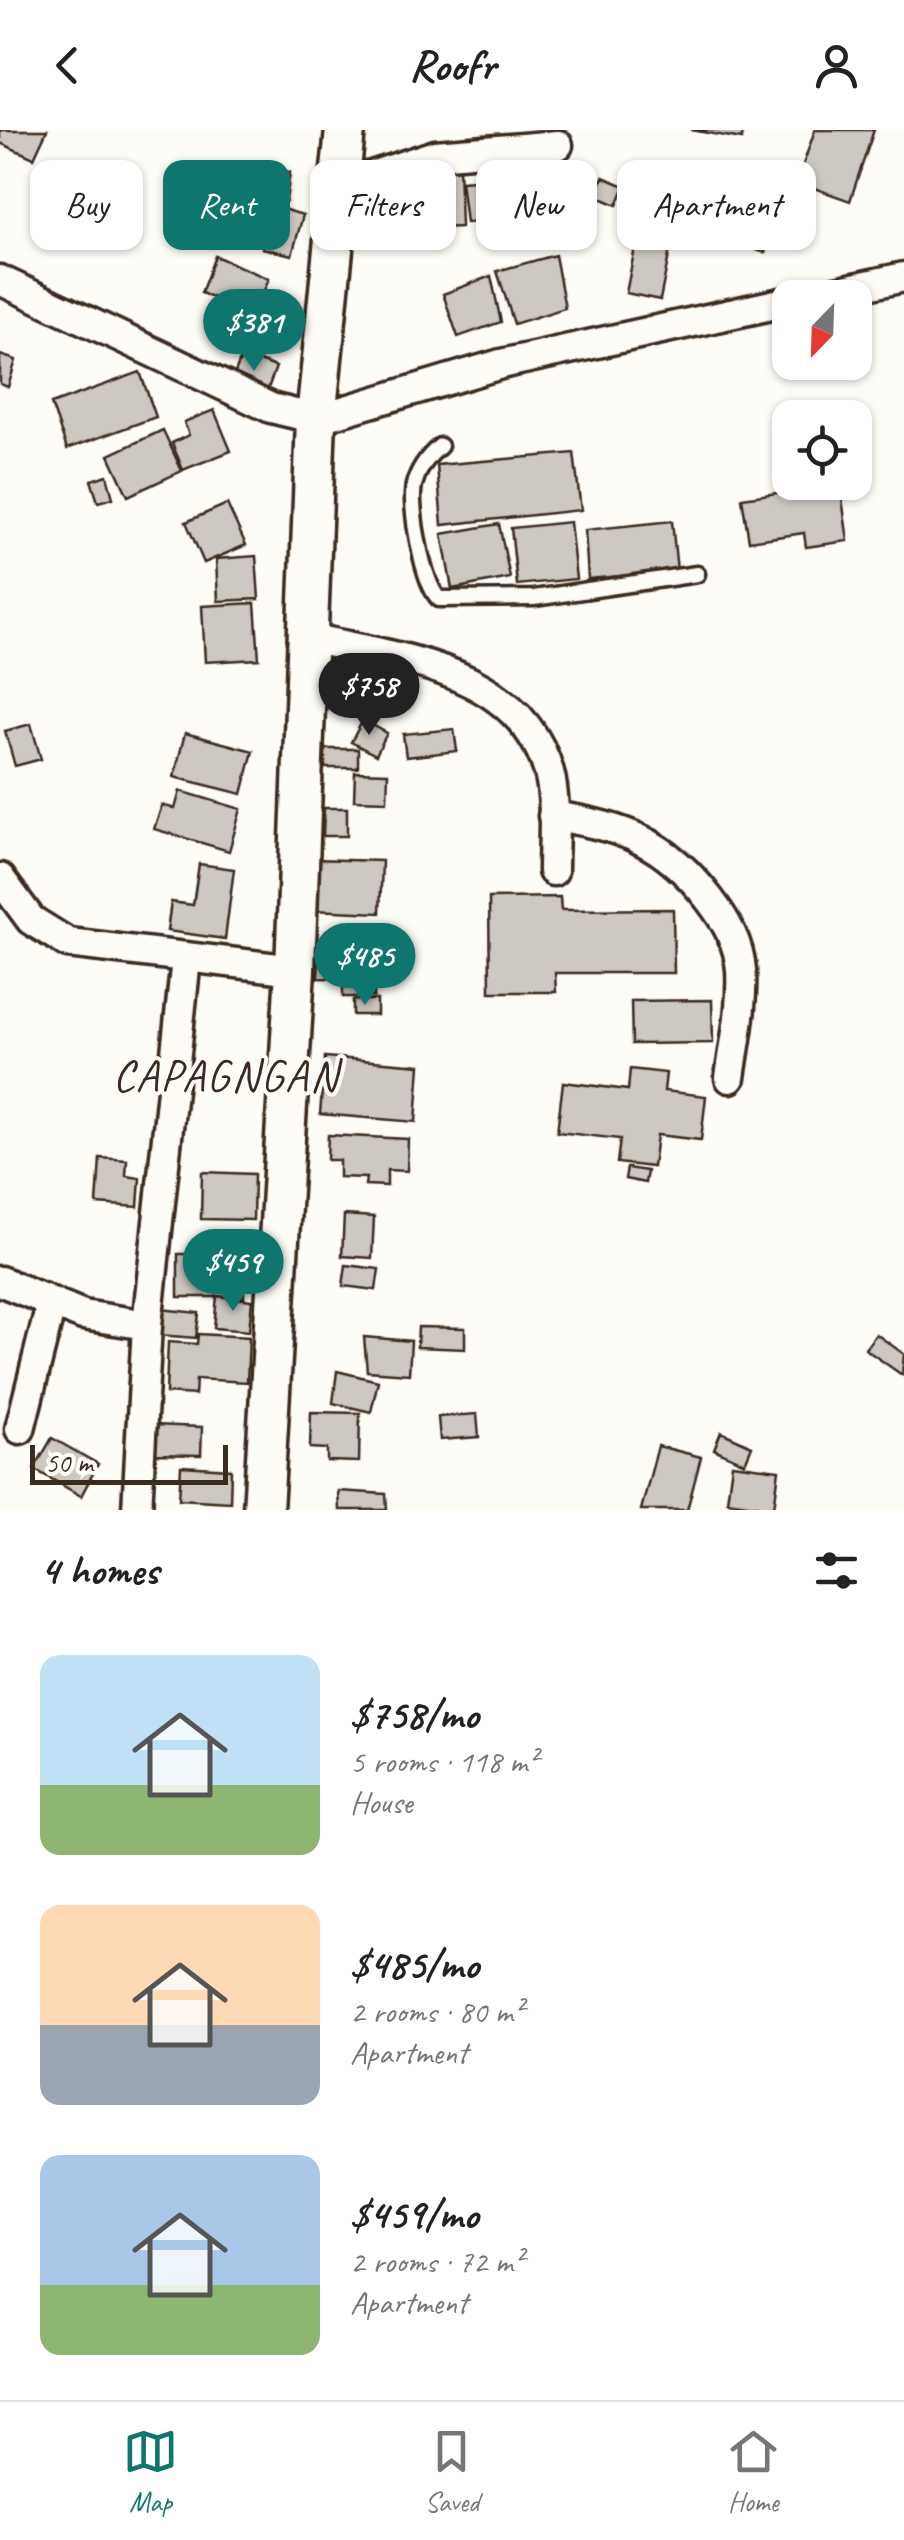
<!DOCTYPE html>
<meta charset="utf-8">
<style>
:root{--surface:#fff;--page:#f2f2f2;--text:#222;--muted:#767676;--line:#e0e0e0;--accent:#0f766e}
body{margin:0;font-family:Caveat,sans-serif;background:var(--page);color:var(--text);height:100vh;display:flex;flex-direction:column;font-size:38px;white-space:nowrap}
*{box-sizing:border-box;margin:0}
p{font-size:32px;color:var(--muted)}
.icon{flex:none;width:55px;height:55px;fill:none;stroke:currentColor;stroke-width:2;stroke-linecap:round;stroke-linejoin:round}
.map{position:relative;height:1380px;overflow:hidden}
.details{display:flex;flex-direction:column;background:var(--surface);flex:1}
.details>*{flex:none}
.guide{position:absolute;left:30px;top:30px;width:845px;height:90px;display:flex;gap:20px}
.needle{width:65px;rotate:203deg}
.fabs{position:absolute;left:772px;top:150px;display:grid;gap:20px}
.fabs a{display:grid;place-items:center;width:100px;height:100px;border-radius:20px;background:var(--surface);box-shadow:0 2px 8px #0004;font-size:50px}
.scale{position:absolute;left:30px;bottom:25px;width:198px;box-sizing:border-box;padding-left:10px;border:5px solid #3b2a1e;border-top:0;font-size:28px;line-height:35px;white-space:nowrap;color:#3b2a1e;-webkit-text-stroke:8px #fdfcf7;paint-order:stroke}
.price{position:absolute;translate:-50% -85px;padding:0 22px;border-radius:35px;background:var(--accent);color:#fff;font-size:32px;line-height:65px;filter:drop-shadow(0 2px 5px #0008)}
.price::after{content:'';position:absolute;left:50%;top:60px;width:30px;height:22px;margin-left:-15px;background:inherit;clip-path:polygon(0 0,100% 0,50% 100%)}
.price.selected{background:#222;color:#fff}
ul{padding:0;list-style:none}
li{display:flex;align-items:center;gap:30px;height:250px;padding:0 40px}
li span{display:grid;place-items:center;flex:none;width:280px;height:200px;border-radius:20px;color:#555}
li>.icon{margin-inline-start:auto}
span .icon{width:120px;height:120px;fill:#fffc;stroke-width:1}
li b{font-size:42px}
h2{display:flex;justify-content:space-between;align-items:center;height:120px;padding:0 40px;font-size:42px}
.pill{padding:0 35px;border-radius:20px;background:var(--surface);box-shadow:0 2px 8px #0004;font-size:35px;line-height:90px}
.pill.selected{background:var(--accent);color:#fff}
header{display:flex;justify-content:space-between;align-items:center;height:130px;padding:0 40px;background:var(--surface);font-size:45px;font-weight:700}
.tab-bar{display:flex;justify-content:space-around;align-items:center;height:140px;border-top:2px solid var(--line);background:var(--surface);font-size:28px;color:var(--muted)}
.tab-bar a{display:grid;justify-items:center;gap:5px}
.tab-bar .selected{color:var(--accent)}
.map>svg:first-child{display:block}
</style>
<header><svg class="icon" aria-label="back" viewBox="0 0 24 24"><path d="M15 5l-7 7 7 7"/></svg>Roofr<svg class="icon" aria-label="person" viewBox="0 0 24 24"><circle cx="12" cy="8" r="4"/><path d="M4 21q1-7 8-7t8 7"/></svg></header>
<div class="map">
<svg width="904" height="1380" viewBox="0 0 904 1380">
<rect width="100%" height="100%" fill="#fdfcf7"/>
<filter id="ink" filterUnits="userSpaceOnUse"><feTurbulence type="fractalNoise" baseFrequency=".01" numOctaves="2"/><feDisplacementMap in="SourceGraphic" scale="20" xChannelSelector="R" yChannelSelector="G"/><feConvolveMatrix kernelMatrix="1 2 1 2 8 2 1 2 1" color-interpolation-filters="sRGB"/></filter>
<g filter="url(#ink)">
<g fill="#cdc8c2" stroke="#3b2a1e" stroke-width="2.5">
<path d="M0,0H47L34,28L0,13Z"/>
<path d="M691,0H743L742,9Z"/>
<path d="M815,0H874L850,71L797,52Z"/>
<path d="M459,34L461,97L386,100L385,69L420,68L418,35Z"/>
<path d="M584,35L587,80L482,87L480,42Z"/>
<path d="M247,36L290,42L286,71L243,65Z"/>
<path d="M603,47L625,56L617,75L596,66Z"/>
<path d="M474,50L479,92L466,93L461,51Z"/>
<path d="M273,76L303,85L292,125L262,118Z"/>
<path d="M747,97L771,104L765,123L742,115Z"/>
<path d="M636,113L670,120L660,170L626,163Z"/>
<path d="M555,125L565,178L514,194L497,141Z"/>
<path d="M215,126L269,149L254,184L201,163Z"/>
<path d="M491,146L501,192L458,207L443,164Z"/>
<path d="M0,225L16,230L8,257L0,254Z"/>
<path d="M242,225L276,237L266,264L232,251Z"/>
<path d="M140,242L156,287L67,319L51,274Z"/>
<path d="M214,280L231,321L183,340L172,313L189,305L184,292Z"/>
<path d="M163,300L182,341L128,366L109,325Z"/>
<path d="M574,323L581,380L442,395L437,335Z"/>
<path d="M107,345L113,368L98,372L91,350Z"/>
<path d="M840,354L848,411L806,417L804,403L749,411L742,368Z"/>
<path d="M227,374L246,415L204,433L186,392Z"/>
<path d="M672,391L677,441L588,449L585,400Z"/>
<path d="M570,392L576,449L517,455L511,398Z"/>
<path d="M499,394L510,448L452,459L442,404Z"/>
<path d="M256,426L259,469L218,471L216,429Z"/>
<path d="M255,473L259,529L205,532L202,476Z"/>
<path d="M331,530L359,533L356,563L328,560Z"/>
<path d="M363,590L387,603L376,625L351,612Z"/>
<path d="M31,594L41,629L15,636L5,601Z"/>
<path d="M454,599L457,621L406,627L403,604Z"/>
<path d="M185,603L253,621L242,664L174,647Z"/>
<rect x="325" y="619" width="33" height="19"/>
<path d="M355,642L388,643L387,671L354,670Z"/>
<path d="M180,661L241,679L229,721L154,699L162,675L175,679Z"/>
<path d="M324,678H347V706H323Z"/>
<path d="M312,729L382,731L380,783L311,780Z"/>
<path d="M199,734L234,739L225,809L167,801L171,772L193,775Z"/>
<path d="M560,767L561,780L673,779L674,843H555L556,862H490L489,768Z"/>
<path d="M379,801L382,825L358,828L355,804Z"/>
<path d="M386,828L388,849L371,851L368,830Z"/>
<path d="M319,829L358,831L357,849L318,848Z"/>
<path d="M343,852L374,853V867H343Z"/>
<rect x="353" y="870" width="24" height="15"/>
<path d="M712,870L713,913L632,914L631,871Z"/>
<path d="M325,927L420,935L416,992L320,984Z"/>
<path d="M630,939L666,943L664,961L706,966L701,1010L657,1005L653,1037L617,1033L620,1009L557,1002L563,952L628,960Z"/>
<path d="M328,1005L408,1009L407,1041L387,1040V1056L365,1055L366,1048L339,1047V1030H327Z"/>
<path d="M100,1028L127,1030L126,1046L140,1048L138,1077L97,1074Z"/>
<path d="M627,1038L647,1041L645,1053L625,1049Z"/>
<path d="M202,1042L254,1044L253,1090L201,1089Z"/>
<path d="M344,1085L374,1087L372,1128L342,1126Z"/>
<rect x="178" y="1124" width="66" height="43"/>
<path d="M346,1135L379,1139L376,1160L343,1156Z"/>
<path d="M217,1166L252,1170L249,1201L214,1198Z"/>
<path d="M160,1179L199,1183L196,1208L158,1205Z"/>
<path d="M418,1197L465,1198V1219L417,1217Z"/>
<path d="M198,1204L249,1207L247,1252L196,1249L195,1265L166,1263L168,1212L197,1214Z"/>
<path d="M876,1204L904,1224L902,1245L865,1219Z"/>
<path d="M364,1207L411,1211L409,1244L367,1241Z"/>
<path d="M337,1241L378,1251L371,1282L333,1273Z"/>
<path d="M311,1282L360,1283L359,1332L327,1331V1319L310,1318Z"/>
<path d="M477,1284L479,1307L440,1310L438,1287Z"/>
<path d="M152,1295L202,1297L201,1325L151,1324Z"/>
<path d="M721,1302L752,1316L745,1333L714,1319Z"/>
<path d="M52,1308L98,1334L81,1366L34,1339Z"/>
<path d="M658,1316L701,1327L687,1380H641Z"/>
<path d="M732,1334L779,1340L774,1378L727,1371Z"/>
<path d="M181,1336L231,1339L230,1372L179,1369Z"/>
<path d="M338,1361L386,1364L387,1380H339Z"/>
</g>
<g fill="none" stroke-linecap="round" stroke-linejoin="round">
<g stroke="#3b2a1e" stroke-width="21">
<path id="lane" d="M440,316C427,327 418,339 414,355C409,377 423,454 439,469L534,468L697,444"/>
</g>
<g stroke="#3b2a1e" stroke-width="35">
<g id="street">
<path d="M341,56L435,25L558,15"/>
<path d="M0,150L271,278L316,289L501,234L790,171"/>
<path d="M808,168L904,147"/>
<path d="M310,508C400,529 519,538 549,642C557,672 553,710 553,741"/>
<path d="M553,686C623,696 666,712 710,770C726,791 739,813 741,840C743,876 735,912 730,948"/>
<path d="M0,748L31,790L68,813L295,840"/>
<path d="M0,1151L83,1185L147,1195"/>
<path d="M20,1299L51,1175"/>
<path d="M137,1380L147,1195L186,829"/>
</g>
</g>
<g stroke="#3b2a1e" stroke-width="45">
<path id="secondary" d="M263,1380L295,840L316,289L345,0"/>
</g>
<use href="#lane" stroke="#fdfcf7" stroke-width="14"/>
<use href="#street" stroke="#fdfcf7" stroke-width="28"/>
<use href="#secondary" stroke="#fdfcf7" stroke-width="38"/>
</g>
</g>
<g text-anchor="middle" stroke-width="8" stroke-linejoin="round" paint-order="stroke">
<g font-size="45" letter-spacing="2.5" fill="#3b2a1e" stroke="#fdfcf7">
<text x="226" y="960">CAPAGNGAN</text>
</g>
</g>
</svg>
<div class="fabs">
<a><svg class="needle" viewBox="-14 -14 28 28"><path d="M0-13l5 13h-10z" fill="#e53935"/><path d="M0 13l5-13h-10z" fill="#767676"/></svg></a>
<a><svg class="icon" aria-label="locate" viewBox="0 0 24 24"><circle cx="12" cy="12" r="6"/><path d="M12 2v4M12 18v4M2 12h4M18 12h4"/></svg></a>
</div>
<div class="scale">50 m</div>
<b class="price" style="left:254px;top:244px">$381</b>
<b class="price selected" style="left:369px;top:608px">$758</b>
<b class="price" style="left:365px;top:878px">$485</b>
<b class="price" style="left:233px;top:1184px">$459</b>
<div class="guide">
<a class="pill">Buy</a>
<a class="pill selected">Rent</a>
<a class="pill">Filters</a>
<a class="pill">New</a>
<a class="pill">Apartment</a>
</div>
</div>
<section class="details">
<h2>4 homes<svg class="icon" aria-label="filters" viewBox="0 0 24 24"><path d="M4 7h16M4 17h16"/><circle cx="9" cy="7" r="2"/><circle cx="15" cy="17" r="2"/></svg></h2>
<ul>
<li><span style="background:linear-gradient(#bfe0f5 65%,#8fb573 0)"><svg class="icon" aria-label="home" viewBox="0 0 24 24"><path d="M3 11l9-7 9 7M6 9v11h12V9"/></svg></span><div><b>$758/mo</b><p>5 rooms · 118 m²</p><p>House</p></div></li>
<li><span style="background:linear-gradient(#ffd9b3 60%,#9aa5b1 0)"><svg class="icon" aria-label="home" viewBox="0 0 24 24"><path d="M3 11l9-7 9 7M6 9v11h12V9"/></svg></span><div><b>$485/mo</b><p>2 rooms · 80 m²</p><p>Apartment</p></div></li>
<li><span style="background:linear-gradient(#a9c7e8 65%,#8fb573 0)"><svg class="icon" aria-label="home" viewBox="0 0 24 24"><path d="M3 11l9-7 9 7M6 9v11h12V9"/></svg></span><div><b>$459/mo</b><p>2 rooms · 72 m²</p><p>Apartment</p></div></li>
</ul>
</section>
<nav class="tab-bar">
<a class="selected"><svg class="icon" aria-label="map" viewBox="0 0 24 24"><path d="M3 6l6-2 6 2 6-2v14l-6 2-6-2-6 2zM9 4v14M15 6v14"/></svg>Map</a>
<a><svg class="icon" aria-label="saved" viewBox="0 0 24 24"><path d="M7 4h10v16l-5-4-5 4z"/></svg>Saved</a>
<a><svg class="icon" aria-label="home" viewBox="0 0 24 24"><path d="M3 11l9-7 9 7M6 9v11h12V9"/></svg>Home</a>
</nav>
